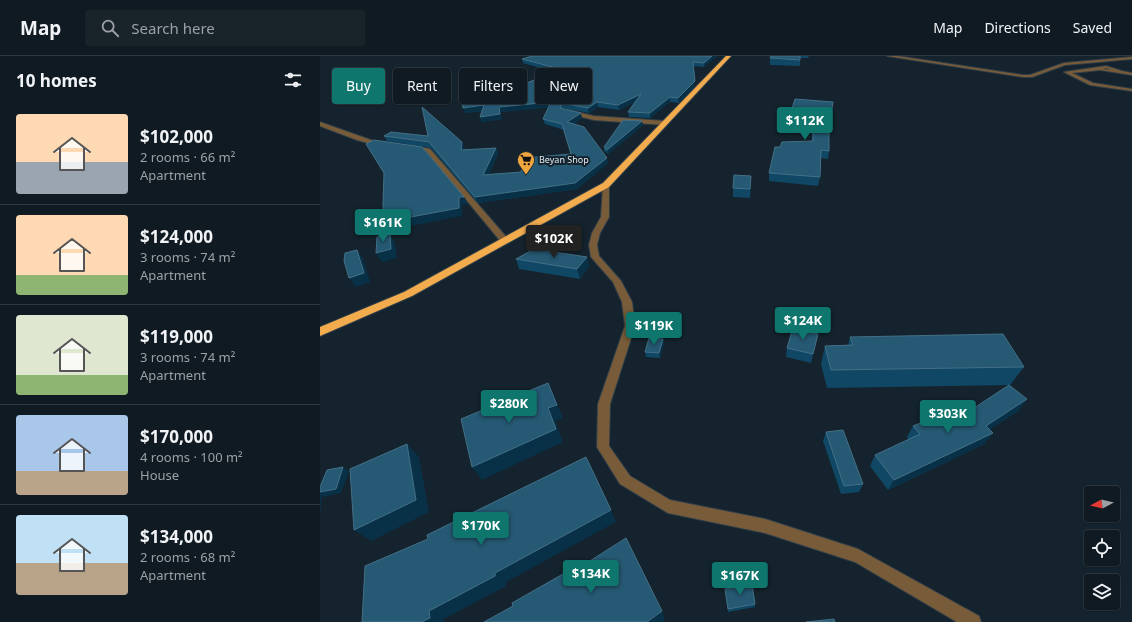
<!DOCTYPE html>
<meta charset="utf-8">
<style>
:root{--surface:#0f1a22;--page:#18232a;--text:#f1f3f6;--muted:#9ba1a5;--line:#2f3840;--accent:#0f766e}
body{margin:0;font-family:"Noto Sans",sans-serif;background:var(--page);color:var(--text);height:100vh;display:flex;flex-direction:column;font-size:15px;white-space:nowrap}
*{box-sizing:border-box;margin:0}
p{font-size:13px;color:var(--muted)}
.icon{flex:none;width:22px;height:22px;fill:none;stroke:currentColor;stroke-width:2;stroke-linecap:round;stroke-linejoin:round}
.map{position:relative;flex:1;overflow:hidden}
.details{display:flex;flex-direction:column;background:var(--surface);width:320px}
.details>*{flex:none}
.hud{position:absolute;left:12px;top:12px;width:380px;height:36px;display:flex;gap:8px}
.needle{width:26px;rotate:263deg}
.fabs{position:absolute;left:764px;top:430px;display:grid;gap:8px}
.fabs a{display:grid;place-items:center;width:36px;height:36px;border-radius:4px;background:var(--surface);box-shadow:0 1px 3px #0004,0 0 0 1px var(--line);font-size:20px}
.price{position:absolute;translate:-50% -34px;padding:0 9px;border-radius:4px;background:var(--accent);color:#fff;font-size:13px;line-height:26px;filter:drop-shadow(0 1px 2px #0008)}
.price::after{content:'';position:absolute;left:50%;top:24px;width:12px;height:9px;margin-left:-6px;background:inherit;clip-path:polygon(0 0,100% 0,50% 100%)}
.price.on{background:#222;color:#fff}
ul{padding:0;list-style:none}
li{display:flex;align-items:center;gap:12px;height:100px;padding:0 16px}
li+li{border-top:1px solid var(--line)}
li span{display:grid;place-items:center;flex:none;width:112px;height:80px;border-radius:4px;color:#555}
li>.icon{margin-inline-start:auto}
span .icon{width:48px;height:48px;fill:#fffc;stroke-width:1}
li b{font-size:17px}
h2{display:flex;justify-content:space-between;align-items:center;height:48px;padding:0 16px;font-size:17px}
.tag{padding:0 14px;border-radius:4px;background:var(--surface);box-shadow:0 1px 3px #0004,0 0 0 1px var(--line);font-size:14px;line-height:36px}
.tag.on{background:var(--accent);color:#fff}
header{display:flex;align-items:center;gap:24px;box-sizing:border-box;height:56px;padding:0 20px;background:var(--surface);border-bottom:1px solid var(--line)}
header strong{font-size:19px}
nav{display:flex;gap:22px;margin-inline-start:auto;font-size:14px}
.search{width:280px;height:36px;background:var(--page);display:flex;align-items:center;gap:10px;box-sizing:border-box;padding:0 14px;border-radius:4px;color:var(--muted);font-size:15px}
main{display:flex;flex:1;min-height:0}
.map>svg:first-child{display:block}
</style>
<header>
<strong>Map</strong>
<div class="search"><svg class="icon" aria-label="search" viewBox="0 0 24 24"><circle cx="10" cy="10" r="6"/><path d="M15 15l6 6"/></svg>Search here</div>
<nav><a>Map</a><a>Directions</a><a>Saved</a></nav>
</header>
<main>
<section class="details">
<h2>10 homes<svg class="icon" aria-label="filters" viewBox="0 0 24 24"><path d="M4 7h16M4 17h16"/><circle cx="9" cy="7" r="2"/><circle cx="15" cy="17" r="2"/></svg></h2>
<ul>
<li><span style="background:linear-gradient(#ffd9b3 60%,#9aa5b1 0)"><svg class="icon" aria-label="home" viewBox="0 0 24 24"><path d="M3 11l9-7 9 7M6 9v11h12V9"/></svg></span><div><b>$102,000</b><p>2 rooms · 66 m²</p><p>Apartment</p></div></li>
<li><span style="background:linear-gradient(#ffd9b3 75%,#8fb573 0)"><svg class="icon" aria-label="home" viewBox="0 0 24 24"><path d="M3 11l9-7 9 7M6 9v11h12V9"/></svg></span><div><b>$124,000</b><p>3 rooms · 74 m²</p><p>Apartment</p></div></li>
<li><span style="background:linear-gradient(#dfe7d0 75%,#8fb573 0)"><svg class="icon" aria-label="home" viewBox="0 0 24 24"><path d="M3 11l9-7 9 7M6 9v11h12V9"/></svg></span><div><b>$119,000</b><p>3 rooms · 74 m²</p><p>Apartment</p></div></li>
<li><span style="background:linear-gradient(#a9c7e8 70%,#b9a48a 0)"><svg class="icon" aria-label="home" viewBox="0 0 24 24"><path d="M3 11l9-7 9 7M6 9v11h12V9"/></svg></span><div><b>$170,000</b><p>4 rooms · 100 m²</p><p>House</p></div></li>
<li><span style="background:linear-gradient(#bfe0f5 60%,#b9a48a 0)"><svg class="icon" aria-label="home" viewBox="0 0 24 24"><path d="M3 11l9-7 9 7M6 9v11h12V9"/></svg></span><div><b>$134,000</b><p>2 rooms · 68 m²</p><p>Apartment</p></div></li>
</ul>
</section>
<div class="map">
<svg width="812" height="566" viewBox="0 0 812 566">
<rect width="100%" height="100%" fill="#14232d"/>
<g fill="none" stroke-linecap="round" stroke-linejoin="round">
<g stroke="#313f49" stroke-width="2">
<g id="minor">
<path d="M567,0H577L703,19H710L744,7L812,1V3L745,9L712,21H703Z"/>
<path d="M786,10L802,15L812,17V19L780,14L752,17L773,27L812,33V35L770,29L744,16ZM786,12L791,14L783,13Z"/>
<path d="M248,54L274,60L345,65L348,67L345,69L274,64L246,57Z"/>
<path d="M0,66L65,89L62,91L37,84L0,70Z"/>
<path d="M90,89L110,93L188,183V187H182L106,95L88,92L87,91Z"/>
<path d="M286,127L289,129V161L280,177L277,189L279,200L301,225L312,246L315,270L290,348L289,390L310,420L350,444L445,463L538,493L659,560L661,566H637L535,506L445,477L348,457L300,428L277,391L278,348L305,270L302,246L293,226L271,201L269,189L272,177L281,161L283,129Z"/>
</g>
</g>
<g stroke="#313f49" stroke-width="2">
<path id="highway" d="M406,0H411L289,131L92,240L0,280V271L84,236L283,127Z"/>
</g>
<use href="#minor" fill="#785c39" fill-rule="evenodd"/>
<use href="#highway" fill="#f2ac4e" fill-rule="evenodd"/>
</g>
<g fill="#104764">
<path d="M397,0L384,11L373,10L375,30L359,47L350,46L330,62L309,61L308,56L315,46L299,54L278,51L269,57L243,52V53L262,62L254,68L288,107L257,133L158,147L111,92L67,85L64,80L145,92L144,94L176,92L178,98L169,118L201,116L251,98L244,74L225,68L223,63L229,51L180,56L182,63L162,66L160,61L162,55L145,57L166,44L172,25L175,36L195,32L234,16L203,7L202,3Z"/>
<path d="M451,0H489L488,2H480V10L450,9V2Z"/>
<path d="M475,43L509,72V95L508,103L501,102L500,121L498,130L449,125V117L460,91L492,85V72H467L468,65Z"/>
<path d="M323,69L288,98L284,95V91Z"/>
<path d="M431,120L430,142L413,141V132Z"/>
<path d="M267,201L269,210L260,223L199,213L196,203Z"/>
<path d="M498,278L491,307L466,301L467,292Z"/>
<path d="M530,281L704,311L690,329L507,332L501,308L505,290L528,289Z"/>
<path d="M343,283L344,287L340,302L326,301L325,296Z"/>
<path d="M707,343L698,355L670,373L673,377L664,388L568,434L550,410L555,399L589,384L587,381L593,370L651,354Z"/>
<path d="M506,376L543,428L539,436L521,438L503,385Z"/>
<path d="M405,533L435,548V551L408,556Z"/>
</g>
<g fill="#083147">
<path d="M392,0H397L384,11V7Z"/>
<path d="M375,25V30L359,47L358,42Z"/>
<path d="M321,38V43L299,54L298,49Z"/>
<path d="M350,41V46L330,62V57Z"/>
<path d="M231,46L233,51L180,56L182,63L162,66L160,61L179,51Z"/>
<path d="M277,46L278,51L269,57L268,52Z"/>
<path d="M164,49L166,54L145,57L143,52Z"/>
<path d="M261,57L262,62L248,72L247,66Z"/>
<path d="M322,65L323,69L288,98L287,94Z"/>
<path d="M142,86L145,92L144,100L141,94Z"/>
<path d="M176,92L178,98L166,125L163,119Z"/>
<path d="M287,102L288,107L257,133L158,147L155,141Z"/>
<path d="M139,141H144L148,148L142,149V160L69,174L64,166Z"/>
<path d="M70,178L75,187L77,202L62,206L56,197Z"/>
<path d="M37,194L43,202L50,226L36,231L29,222Z"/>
<path d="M267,201L269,210L260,223L257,213Z"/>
<path d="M343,283L344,287L340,302L339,297Z"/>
<path d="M228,327L243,362L235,365L243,386L162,424L152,411L228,352Z"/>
<path d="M707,343L698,355L658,381L666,370Z"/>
<path d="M673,377L664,388L568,434L574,424Z"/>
<path d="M87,388L99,401L109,456L51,485L34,474Z"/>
<path d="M23,411L29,415L21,437L4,441L2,440L0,459V436Z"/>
<path d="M291,454L296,466L186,526V530L124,563V566H101L109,555L175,517Z"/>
<path d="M342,555L345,563L342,566H327Z"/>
</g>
<g fill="#265973" stroke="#447087">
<path d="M212,0H392L384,7L373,6L375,25L358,42L350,41L330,57L308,56L321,38L298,49L277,46L268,52L242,47L240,52L261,57L247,66L264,71L287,102L255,127L155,141L109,86L64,80L71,76L108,80L102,51L142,86L141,94L176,92L163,119L201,116L205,102L251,98L242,68L223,63L231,46L179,51L180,58L160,61L164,49L143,52L140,38L163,35L166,44L172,25L175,36L195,32L240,13L202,3Z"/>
<path d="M451,0H480V4L450,2Z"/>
<path d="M475,43L513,46L509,72V95L501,94L500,121L449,117L455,91H460L462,86L493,85V65H468Z"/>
<path d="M303,64L322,65L287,94L284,91Z"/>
<path d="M54,84L102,91L144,141H139V152L64,166L63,148L64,117L46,88Z"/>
<path d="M414,119L431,120L430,133L413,132Z"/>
<path d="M70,178L71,193L56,197L57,181Z"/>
<path d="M214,193L267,201L257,213L196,203Z"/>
<path d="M37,194L44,217L29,222L24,205L25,197Z"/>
<path d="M473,272L498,278L493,298L467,292Z"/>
<path d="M683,278L704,311L511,314L505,290L533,289L530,281Z"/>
<path d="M329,282L343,283L339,297L325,296Z"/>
<path d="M228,327L237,349L228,352L236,373L152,411L141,363Z"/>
<path d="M689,329L707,343L666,370L673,377L574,424L555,399L600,378L593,370L646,349L651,354Z"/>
<path d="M523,374L543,428L524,430L506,376Z"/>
<path d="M87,388L96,444L34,474L30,413Z"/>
<path d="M266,401L291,454L175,517V520L109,555L110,562L101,566H42L45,510L108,483L107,479Z"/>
<path d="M23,411L16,433L0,436V431L7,414Z"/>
<path d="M306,482L342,555L327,566H164L193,550L192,547L250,514L251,517Z"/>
<path d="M432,528L435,548L408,553L405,533Z"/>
<path d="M514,563L515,566H486Z"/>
</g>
<defs>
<g id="supermarket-pin" transform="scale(0.9)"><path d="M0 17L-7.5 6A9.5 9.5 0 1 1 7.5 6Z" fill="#f0a63e" stroke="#14232d"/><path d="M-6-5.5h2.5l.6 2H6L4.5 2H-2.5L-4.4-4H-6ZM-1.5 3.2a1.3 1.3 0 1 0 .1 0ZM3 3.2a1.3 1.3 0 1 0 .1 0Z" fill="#111"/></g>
</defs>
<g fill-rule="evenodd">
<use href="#supermarket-pin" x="206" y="104"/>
</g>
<g text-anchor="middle" stroke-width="4" stroke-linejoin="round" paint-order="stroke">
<g font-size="9" fill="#e1ebf2" stroke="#14232d" text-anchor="start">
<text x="219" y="107">Beyan Shop</text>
</g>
</g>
</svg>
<div class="fabs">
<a><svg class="needle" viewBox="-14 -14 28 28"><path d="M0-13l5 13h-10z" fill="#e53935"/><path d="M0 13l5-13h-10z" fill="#9ba1a5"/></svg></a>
<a><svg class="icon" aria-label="locate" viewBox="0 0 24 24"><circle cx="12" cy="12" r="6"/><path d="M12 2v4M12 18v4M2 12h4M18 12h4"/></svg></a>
<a><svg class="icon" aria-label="layers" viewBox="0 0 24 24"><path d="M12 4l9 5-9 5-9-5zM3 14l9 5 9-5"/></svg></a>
</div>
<b class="price" style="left:485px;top:85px">$112K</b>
<b class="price" style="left:63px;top:187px">$161K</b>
<b class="price on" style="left:234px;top:203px">$102K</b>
<b class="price" style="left:483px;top:285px">$124K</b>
<b class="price" style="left:334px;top:290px">$119K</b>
<b class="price" style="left:189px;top:368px">$280K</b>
<b class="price" style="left:628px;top:378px">$303K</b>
<b class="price" style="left:161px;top:490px">$170K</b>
<b class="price" style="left:271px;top:538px">$134K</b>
<b class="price" style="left:420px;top:540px">$167K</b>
<div class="hud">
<a class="tag on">Buy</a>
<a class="tag">Rent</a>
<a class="tag">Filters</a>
<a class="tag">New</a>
</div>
</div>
</main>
